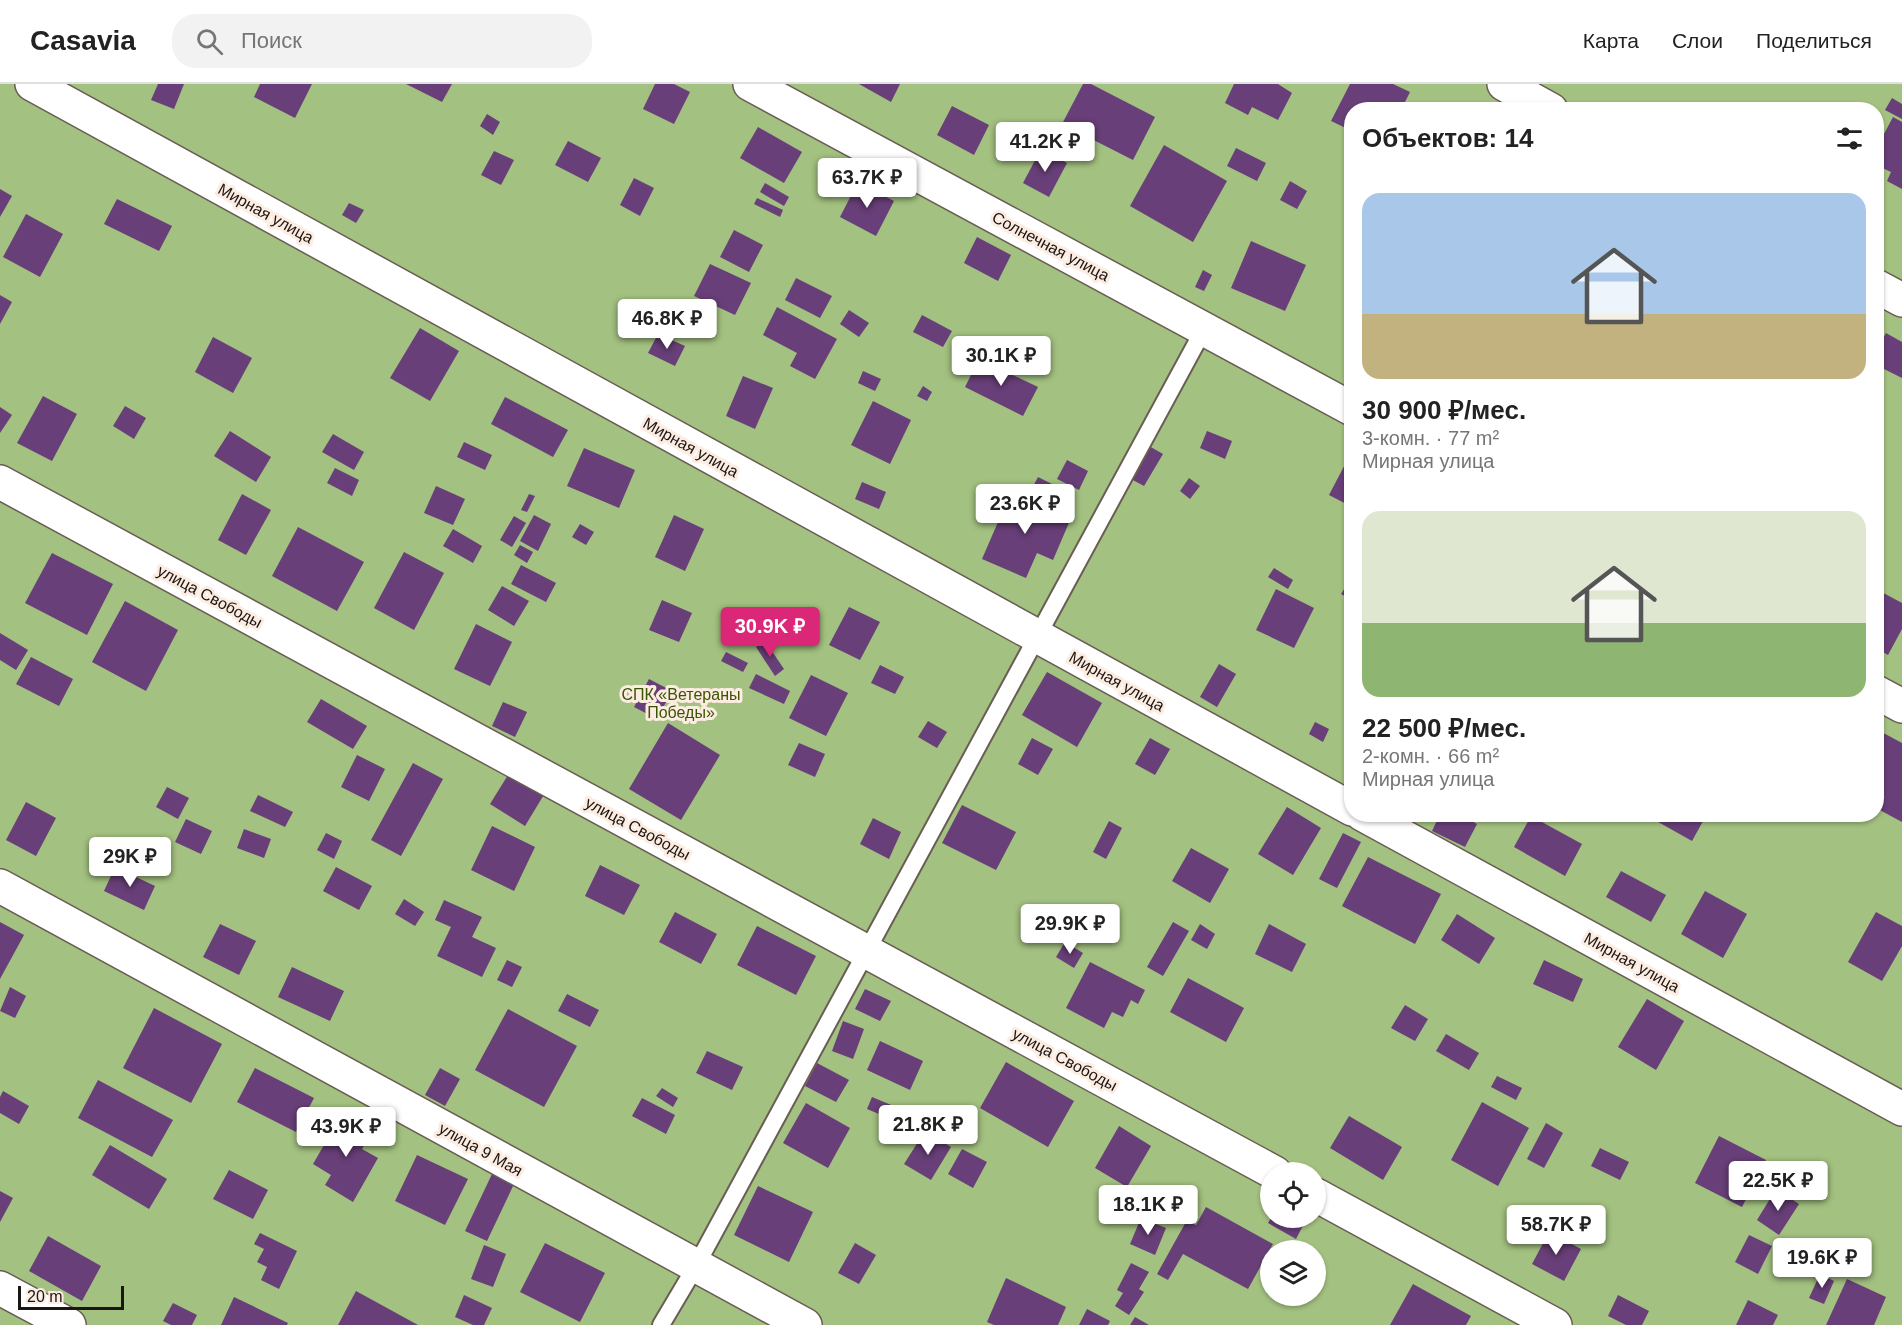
<!DOCTYPE html>
<html lang="ru">
<meta charset="utf-8">
<style>
:root{--surface:#fff;--page:#f2f2f2;--text:#222;--muted:#767676;--line:#e0e0e0;--accent:#db2777}
body{margin:0;font-family:Helvetica,sans-serif;background:var(--page);color:var(--text);height:100vh;display:flex;flex-direction:column;font-size:22px;white-space:nowrap}
*{box-sizing:border-box;margin:0}
p{font-size:20px;color:var(--muted)}
.icon{flex:none;width:33px;height:33px;fill:none;stroke:currentColor;stroke-width:2;stroke-linecap:round;stroke-linejoin:round}
.map{position:relative;flex:1;overflow:hidden}
.sheet{position:absolute;left:1344px;top:18px;width:540px;height:720px;display:flex;flex-direction:column;background:var(--surface);border-radius:24px;box-shadow:0 2px 4px #0004}
.sheet>*{flex:none}
.controls{position:absolute;left:1260px;top:1078px;display:grid;gap:12px}
.controls a{display:grid;place-items:center;width:66px;height:66px;border-radius:50%;background:var(--surface);box-shadow:0 2px 4px #0004;font-size:30px}
.scale{position:absolute;left:18px;bottom:15px;width:106px;box-sizing:border-box;padding-left:6px;border:3px solid #1b1612;border-top:0;font-size:16px;line-height:21px;white-space:nowrap;color:#1b1612;-webkit-text-stroke:4px #fcece2;paint-order:stroke}
.price{position:absolute;translate:-50% -51px;padding:0 14px;border-radius:6px;background:#fff;color:#222;font-size:20px;line-height:39px;filter:drop-shadow(0 2px 3px #0008)}
.price::after{content:'';position:absolute;left:50%;top:36px;width:18px;height:14px;margin-left:-9px;background:inherit;clip-path:polygon(0 0,100% 0,50% 100%)}
.price.active{background:var(--accent);color:#fff}
ul{padding:0;list-style:none}
li{display:grid;align-content:center;gap:12px;height:318px;padding:0 18px}
li span{display:grid;place-items:center;height:186px;border-radius:18px;color:#555}
li>.icon{margin-inline-start:auto}
span .icon{width:108px;height:108px;fill:#fffc;stroke-width:1}
li b{font-size:26px}
h2{display:flex;justify-content:space-between;align-items:center;height:72px;padding:0 18px;font-size:26px}
header{display:flex;align-items:center;gap:36px;box-sizing:border-box;height:84px;padding:0 30px;background:var(--surface);border-bottom:2px solid var(--line)}
header strong{font-size:28px}
nav{display:flex;gap:33px;margin-inline-start:auto;font-size:21px}
.search{width:420px;height:54px;background:var(--page);display:flex;align-items:center;gap:15px;box-sizing:border-box;padding:0 21px;border-radius:24px;color:var(--muted);font-size:22px}
.map>svg:first-child{display:block}
</style>
<header>
<strong>Casavia</strong>
<div class="search"><svg class="icon" aria-label="search" viewBox="0 0 24 24"><circle cx="10" cy="10" r="6"/><path d="M15 15l6 6"/></svg>Поиск</div>
<nav><a>Карта</a><a>Слои</a><a>Поделиться</a></nav>
</header>
<div class="map">
<svg width="1902" height="1241" viewBox="0 0 1902 1241">
<rect width="100%" height="100%" fill="#eedfd5"/>
<path fill="#a3c180" fill-rule="evenodd" d="M0,0H1902V1241H0ZM1352,26H1876V730H1352ZM1270,1089H1316V1134H1270ZM1270,1167H1316V1212H1270Z"/>
<g fill="#683f78">
<path d="M158,0H184L174,25L151,16Z"/>
<path d="M260,0H312L295,34L254,13Z"/>
<path d="M406,0H452L442,18Z"/>
<path d="M655,0H674L690,8L674,40L643,25Z"/>
<path d="M859,0H900L891,18Z"/>
<path d="M1083,0H1091L1155,33L1133,76L1062,40Z"/>
<path d="M1234,0H1278L1292,9L1278,36L1252,23L1248,31L1225,19Z"/>
<path d="M1350,0H1393L1410,8L1401,26H1352V47L1331,37Z"/>
<path d="M1892,14L1902,20V35L1885,26Z"/>
<path d="M1495,18L1509,26H1491Z"/>
<path d="M952,22L989,41L974,71L937,51Z"/>
<path d="M487,30L500,38L493,51L480,42Z"/>
<path d="M1893,33L1902,38V105L1887,97L1891,88L1876,81V65Z"/>
<path d="M758,43L802,68L784,99L740,74Z"/>
<path d="M568,57L601,74L588,98L555,81Z"/>
<path d="M1164,61L1227,97L1193,158L1130,122Z"/>
<path d="M1236,64L1266,79L1257,97L1227,82Z"/>
<path d="M1041,65L1067,79L1049,113L1023,99Z"/>
<path d="M494,67L514,76L501,101L481,91Z"/>
<path d="M634,94L654,104L640,132L620,121Z"/>
<path d="M1290,97L1307,107L1297,125L1280,116Z"/>
<path d="M858,98L894,117L876,152L840,133Z"/>
<path d="M765,99L789,113L784,122L760,108Z"/>
<path d="M0,105L12,112L0,133Z"/>
<path d="M757,114L783,126L780,133L754,120Z"/>
<path d="M117,115L172,142L159,167L104,140Z"/>
<path d="M349,119L364,126L356,139L342,131Z"/>
<path d="M26,130L63,150L40,193L3,173Z"/>
<path d="M734,146L763,161L749,188L720,173Z"/>
<path d="M977,153L1011,171L998,197L964,179Z"/>
<path d="M1251,157L1306,181L1285,227L1231,204Z"/>
<path d="M710,180L751,199L735,231L694,212Z"/>
<path d="M1203,186L1212,191L1204,207L1195,203Z"/>
<path d="M796,194L832,212L820,234L785,216Z"/>
<path d="M0,211L12,218L0,240Z"/>
<path d="M777,223L837,255L815,295L790,282L797,269L763,251Z"/>
<path d="M849,226L869,239L859,253L840,240Z"/>
<path d="M922,231L952,247L943,263L913,248Z"/>
<path d="M420,244L459,267L430,317L390,294Z"/>
<path d="M1886,249L1902,258V294L1876,281V267Z"/>
<path d="M658,250L685,262L675,282L648,269Z"/>
<path d="M213,253L252,274L233,309L195,288Z"/>
<path d="M979,275L1038,303L1023,332L965,303Z"/>
<path d="M863,287L881,295L875,307L858,299Z"/>
<path d="M743,292L773,304L755,345L726,332Z"/>
<path d="M923,302L932,308L927,317L917,312Z"/>
<path d="M43,312L77,330L52,377L17,359Z"/>
<path d="M505,313L568,346L553,373L491,340Z"/>
<path d="M873,317L911,336L890,380L851,361Z"/>
<path d="M125,322L146,334L134,355L113,342Z"/>
<path d="M0,323L12,331L0,349Z"/>
<path d="M230,347L271,373L256,398L214,372Z"/>
<path d="M1207,347L1232,357L1225,375L1200,364Z"/>
<path d="M333,350L364,368L354,386L322,368Z"/>
<path d="M464,358L492,371L485,386L457,373Z"/>
<path d="M1149,362L1163,370L1144,402L1131,395Z"/>
<path d="M584,364L635,386L619,424L567,402Z"/>
<path d="M1352,367V423L1329,411Z"/>
<path d="M1067,376L1088,387L1079,406L1057,395Z"/>
<path d="M335,384L359,396L352,412L327,399Z"/>
<path d="M1038,393L1068,408L1062,421L1031,406Z"/>
<path d="M1189,394L1200,402L1190,415L1180,407Z"/>
<path d="M862,398L886,408L879,425L855,415Z"/>
<path d="M436,402L465,415L453,441L424,429Z"/>
<path d="M1011,408L1071,434L1053,476L1037,469L1026,494L982,475Z"/>
<path d="M242,410L271,426L246,471L218,456Z"/>
<path d="M529,410L535,412L527,428L521,426Z"/>
<path d="M534,431L551,440L538,467L520,457Z"/>
<path d="M674,431L704,445L685,487L655,473Z"/>
<path d="M514,432L526,439L512,463L500,456Z"/>
<path d="M580,440L594,448L586,461L572,453Z"/>
<path d="M298,443L364,478L337,527L272,492Z"/>
<path d="M453,445L482,462L473,479L443,462Z"/>
<path d="M520,461L533,468L527,479L514,471Z"/>
<path d="M404,468L444,489L414,546L374,524Z"/>
<path d="M52,469L113,500L87,551L25,519Z"/>
<path d="M521,481L556,499L546,518L511,500Z"/>
<path d="M1274,484L1293,496L1288,505L1268,493Z"/>
<path d="M1352,493V516L1341,510Z"/>
<path d="M502,502L529,517L514,542L488,526Z"/>
<path d="M1276,505L1314,524L1294,564L1256,546Z"/>
<path d="M1876,505L1902,519V545L1888,571L1876,564Z"/>
<path d="M662,516L692,529L679,558L649,546Z"/>
<path d="M125,517L178,546L146,607L92,578Z"/>
<path d="M849,523L880,538L860,576L829,561Z"/>
<path d="M476,540L512,558L490,602L454,585Z"/>
<path d="M0,549L28,566L16,586L0,576Z"/>
<path d="M765,557L784,585L775,592L756,563Z"/>
<path d="M726,568L748,579L743,588L721,577Z"/>
<path d="M31,573L73,595L59,622L16,600Z"/>
<path d="M1219,580L1236,590L1217,623L1200,613Z"/>
<path d="M880,581L904,593L895,610L871,599Z"/>
<path d="M1047,588L1102,619L1077,663L1022,631Z"/>
<path d="M756,590L790,607L784,620L749,604Z"/>
<path d="M811,591L848,609L826,652L789,634Z"/>
<path d="M649,595L672,607L657,635L634,623Z"/>
<path d="M321,615L367,642L353,665L307,638Z"/>
<path d="M503,618L527,628L515,653L492,642Z"/>
<path d="M928,637L947,648L937,664L918,653Z"/>
<path d="M1315,638L1329,645L1323,658L1309,650Z"/>
<path d="M668,639L720,671L681,736L629,705Z"/>
<path d="M1876,645L1902,659V738L1876,724Z"/>
<path d="M1032,654L1053,665L1038,691L1018,680Z"/>
<path d="M1150,654L1170,665L1155,691L1135,680Z"/>
<path d="M799,659L825,670L815,693L788,681Z"/>
<path d="M357,671L385,685L369,717L341,703Z"/>
<path d="M413,679L443,695L401,772L371,756Z"/>
<path d="M513,683L548,704L525,742L490,720Z"/>
<path d="M167,703L189,714L178,735L156,723Z"/>
<path d="M258,711L293,728L285,743L250,727Z"/>
<path d="M26,718L56,734L36,772L6,756Z"/>
<path d="M962,721L1016,748L996,786L942,759Z"/>
<path d="M1287,723L1321,744L1293,791L1258,770Z"/>
<path d="M1440,730H1459L1477,740L1465,763L1432,747Z"/>
<path d="M1644,730H1707L1692,757Z"/>
<path d="M1531,732L1582,760L1565,792L1514,763Z"/>
<path d="M873,734L901,748L889,775L860,760Z"/>
<path d="M186,735L212,747L201,770L175,758Z"/>
<path d="M1109,737L1122,744L1106,775L1093,768Z"/>
<path d="M492,742L535,763L514,807L471,786Z"/>
<path d="M244,745L271,755L264,774L237,764Z"/>
<path d="M326,749L342,757L334,775L317,766Z"/>
<path d="M1343,749L1361,758L1337,804L1319,795Z"/>
<path d="M1191,764L1229,785L1210,819L1172,797Z"/>
<path d="M1368,773L1441,810L1415,860L1342,822Z"/>
<path d="M600,781L640,801L624,831L585,812Z"/>
<path d="M115,783L155,802L144,826L104,807Z"/>
<path d="M336,783L372,802L359,826L323,807Z"/>
<path d="M1621,787L1666,811L1651,838L1606,813Z"/>
<path d="M1705,807L1747,830L1723,874L1681,850Z"/>
<path d="M404,815L424,828L415,842L395,830Z"/>
<path d="M444,816L482,833L472,853L496,864L482,893L437,872L451,843L435,836Z"/>
<path d="M675,828L717,850L701,880L659,858Z"/>
<path d="M1876,828L1902,842V862L1882,897L1848,878Z"/>
<path d="M1457,830L1495,854L1479,880L1441,856Z"/>
<path d="M0,838L24,851L0,895Z"/>
<path d="M1173,838L1189,847L1163,892L1147,883Z"/>
<path d="M220,840L256,857L239,891L203,873Z"/>
<path d="M1200,840L1215,850L1207,865L1191,856Z"/>
<path d="M1269,840L1306,860L1292,888L1255,870Z"/>
<path d="M757,842L816,872L796,911L737,881Z"/>
<path d="M1065,858L1083,869L1074,884L1056,873Z"/>
<path d="M507,876L522,883L512,903L497,896Z"/>
<path d="M1544,876L1583,895L1573,918L1533,900Z"/>
<path d="M1090,878L1145,906L1138,920L1131,916L1123,933L1112,928L1104,944L1066,924Z"/>
<path d="M292,883L344,907L330,937L278,913Z"/>
<path d="M1188,894L1244,924L1226,958L1170,928Z"/>
<path d="M10,903L26,912L15,934L0,927Z"/>
<path d="M865,905L891,917L880,937L855,925Z"/>
<path d="M567,910L599,926L590,943L558,927Z"/>
<path d="M1647,915L1684,937L1656,986L1618,963Z"/>
<path d="M1405,921L1428,935L1415,957L1391,944Z"/>
<path d="M154,924L222,960L191,1019L123,984Z"/>
<path d="M508,925L577,962L544,1023L475,986Z"/>
<path d="M843,937L864,945L853,975L832,967Z"/>
<path d="M1446,950L1479,969L1469,986L1436,967Z"/>
<path d="M880,957L923,977L910,1006L867,986Z"/>
<path d="M707,967L743,983L732,1006L696,989Z"/>
<path d="M1006,978L1074,1017L1048,1063L980,1024Z"/>
<path d="M817,979L849,996L836,1018L805,1002Z"/>
<path d="M255,984L314,1014L296,1048L237,1018Z"/>
<path d="M440,984L460,995L445,1022L425,1011Z"/>
<path d="M1497,992L1522,1004L1516,1016L1491,1003Z"/>
<path d="M98,996L173,1036L152,1073L78,1034Z"/>
<path d="M662,1004L678,1014L673,1023L656,1012Z"/>
<path d="M3,1007L29,1022L19,1040L0,1029V1013Z"/>
<path d="M872,1013L896,1023L891,1035L867,1025Z"/>
<path d="M642,1014L675,1031L666,1050L632,1032Z"/>
<path d="M1482,1018L1529,1044L1498,1102L1451,1076Z"/>
<path d="M806,1019L850,1044L828,1084L783,1059Z"/>
<path d="M342,1030L372,1048L362,1065L378,1074L353,1118L325,1101L331,1091L313,1080Z"/>
<path d="M1349,1032L1402,1063L1383,1096L1330,1064Z"/>
<path d="M1546,1039L1563,1049L1544,1084L1527,1075Z"/>
<path d="M1119,1042L1151,1062L1127,1103L1095,1084Z"/>
<path d="M925,1047L951,1063L931,1096L904,1080Z"/>
<path d="M1719,1052L1766,1076L1742,1123L1695,1099Z"/>
<path d="M110,1061L167,1095L149,1125L92,1091Z"/>
<path d="M1600,1064L1629,1078L1620,1096L1591,1082Z"/>
<path d="M962,1065L987,1078L973,1104L948,1090Z"/>
<path d="M417,1071L468,1095L445,1141L395,1117Z"/>
<path d="M229,1086L268,1106L253,1135L213,1115Z"/>
<path d="M492,1090L514,1100L487,1157L465,1147Z"/>
<path d="M758,1102L813,1128L789,1178L734,1151Z"/>
<path d="M1776,1105L1799,1120L1779,1151L1757,1136Z"/>
<path d="M0,1107L13,1114L0,1138Z"/>
<path d="M1206,1123L1273,1160L1248,1205L1183,1170L1168,1196L1157,1190L1187,1136L1196,1141Z"/>
<path d="M1141,1134L1166,1144L1155,1171L1130,1160Z"/>
<path d="M1271,1134H1307L1296,1155L1268,1139Z"/>
<path d="M1549,1148L1581,1165L1564,1197L1532,1180Z"/>
<path d="M260,1149L297,1167L279,1205L261,1196L267,1183L257,1178L264,1165L254,1160Z"/>
<path d="M1749,1151L1772,1162L1758,1190L1735,1178Z"/>
<path d="M48,1152L101,1182L82,1217L29,1187Z"/>
<path d="M545,1159L605,1189L580,1238L520,1208Z"/>
<path d="M855,1159L876,1171L859,1200L838,1189Z"/>
<path d="M484,1161L506,1170L493,1203L471,1195Z"/>
<path d="M1782,1164L1797,1170L1792,1181L1777,1174Z"/>
<path d="M1131,1179L1149,1188L1139,1205L1144,1208L1129,1231L1115,1222L1123,1209L1117,1206Z"/>
<path d="M1820,1190L1834,1197L1824,1220L1809,1214Z"/>
<path d="M1006,1194L1066,1223L1058,1241H994L987,1238Z"/>
<path d="M1847,1195L1886,1213L1874,1241H1826Z"/>
<path d="M1413,1200L1471,1232L1466,1241H1390Z"/>
<path d="M356,1207L418,1241H338Z"/>
<path d="M464,1211L492,1224L484,1241H473L455,1233Z"/>
<path d="M1618,1211L1649,1227L1642,1241H1626L1608,1232Z"/>
<path d="M234,1213L288,1239L287,1241H221Z"/>
<path d="M1748,1216L1778,1231L1773,1241H1736Z"/>
<path d="M173,1219L197,1231L192,1241H171L163,1237Z"/>
<path d="M1087,1225L1110,1237L1108,1241H1079Z"/>
<path d="M1135,1233L1149,1241H1130Z"/>
</g>
<g fill="none" stroke-linecap="round" stroke-linejoin="round">
<g stroke="#6a5d54" stroke-width="20">
<path id="service" d="M661,1241L696,1182L1204,245"/>
</g>
<g stroke="#6a5d54" stroke-width="36">
<g id="minor">
<path d="M32,0L1352,725"/>
<path d="M750,0L1352,325"/>
<path d="M1504,0L1551,26"/>
<path d="M1876,202L1902,216"/>
<path d="M0,398L1275,1089"/>
<path d="M1876,608L1902,622"/>
<path d="M1362,730L1902,1025"/>
<path d="M0,802L805,1241"/>
<path d="M1316,1111L1555,1241"/>
<path d="M0,1204L69,1241"/>
</g>
</g>
<use href="#service" stroke="#fff" stroke-width="16"/>
<use href="#minor" stroke="#fff" stroke-width="33"/>
</g>
<g text-anchor="middle" stroke-width="6" stroke-linejoin="round" paint-order="stroke">
<g font-size="16" fill="#1b1612" stroke="#fcece2">
<text transform="translate(266 129) rotate(29)" y="6">Мирная улица</text>
<text transform="translate(1051 162) rotate(28)" y="6">Солнечная улица</text>
<text transform="translate(691 363) rotate(29)" y="6">Мирная улица</text>
<text transform="translate(210 512) rotate(28)" y="6">улица Свободы</text>
<text transform="translate(1117 597) rotate(29)" y="6">Мирная улица</text>
<text transform="translate(638 744) rotate(28)" y="6">улица Свободы</text>
<text transform="translate(1632 878) rotate(29)" y="6">Мирная улица</text>
<text transform="translate(1065 975) rotate(28)" y="6">улица Свободы</text>
<text transform="translate(481 1065) rotate(29)" y="6">улица 9 Мая</text>
</g>
<g font-size="16" fill="#395503" stroke="#fcece2">
<text x="681" y="616">СПК «Ветераны<tspan x="681" dy="18">Победы»</tspan></text>
</g>
</g>
</svg>
<div class="controls">
<a><svg class="icon" aria-label="locate" viewBox="0 0 24 24"><circle cx="12" cy="12" r="6"/><path d="M12 2v4M12 18v4M2 12h4M18 12h4"/></svg></a>
<a><svg class="icon" aria-label="layers" viewBox="0 0 24 24"><path d="M12 4l9 5-9 5-9-5zM3 14l9 5 9-5"/></svg></a>
</div>
<div class="scale">20 m</div>
<b class="price" style="left:1045px;top:89px">41.2K ₽</b>
<b class="price" style="left:867px;top:125px">63.7K ₽</b>
<b class="price" style="left:667px;top:266px">46.8K ₽</b>
<b class="price" style="left:1001px;top:303px">30.1K ₽</b>
<b class="price" style="left:1025px;top:451px">23.6K ₽</b>
<b class="price active" style="left:770px;top:574px">30.9K ₽</b>
<b class="price" style="left:130px;top:804px">29K ₽</b>
<b class="price" style="left:1070px;top:871px">29.9K ₽</b>
<b class="price" style="left:928px;top:1072px">21.8K ₽</b>
<b class="price" style="left:346px;top:1074px">43.9K ₽</b>
<b class="price" style="left:1778px;top:1128px">22.5K ₽</b>
<b class="price" style="left:1148px;top:1152px">18.1K ₽</b>
<b class="price" style="left:1556px;top:1172px">58.7K ₽</b>
<b class="price" style="left:1822px;top:1205px">19.6K ₽</b>
<section class="sheet">
<h2>Объектов: 14<svg class="icon" aria-label="filters" viewBox="0 0 24 24"><path d="M4 7h16M4 17h16"/><circle cx="9" cy="7" r="2"/><circle cx="15" cy="17" r="2"/></svg></h2>
<ul>
<li><span style="background:linear-gradient(#a9c7e8 65%,#c2b280 0)"><svg class="icon" aria-label="home" viewBox="0 0 24 24"><path d="M3 11l9-7 9 7M6 9v11h12V9"/></svg></span><div><b>30 900 ₽/мес.</b><p>3-комн. · 77 m²</p><p>Мирная улица</p></div></li>
<li><span style="background:linear-gradient(#dfe7d0 60%,#8fb573 0)"><svg class="icon" aria-label="home" viewBox="0 0 24 24"><path d="M3 11l9-7 9 7M6 9v11h12V9"/></svg></span><div><b>22 500 ₽/мес.</b><p>2-комн. · 66 m²</p><p>Мирная улица</p></div></li>
</ul>
</section>
</div>
